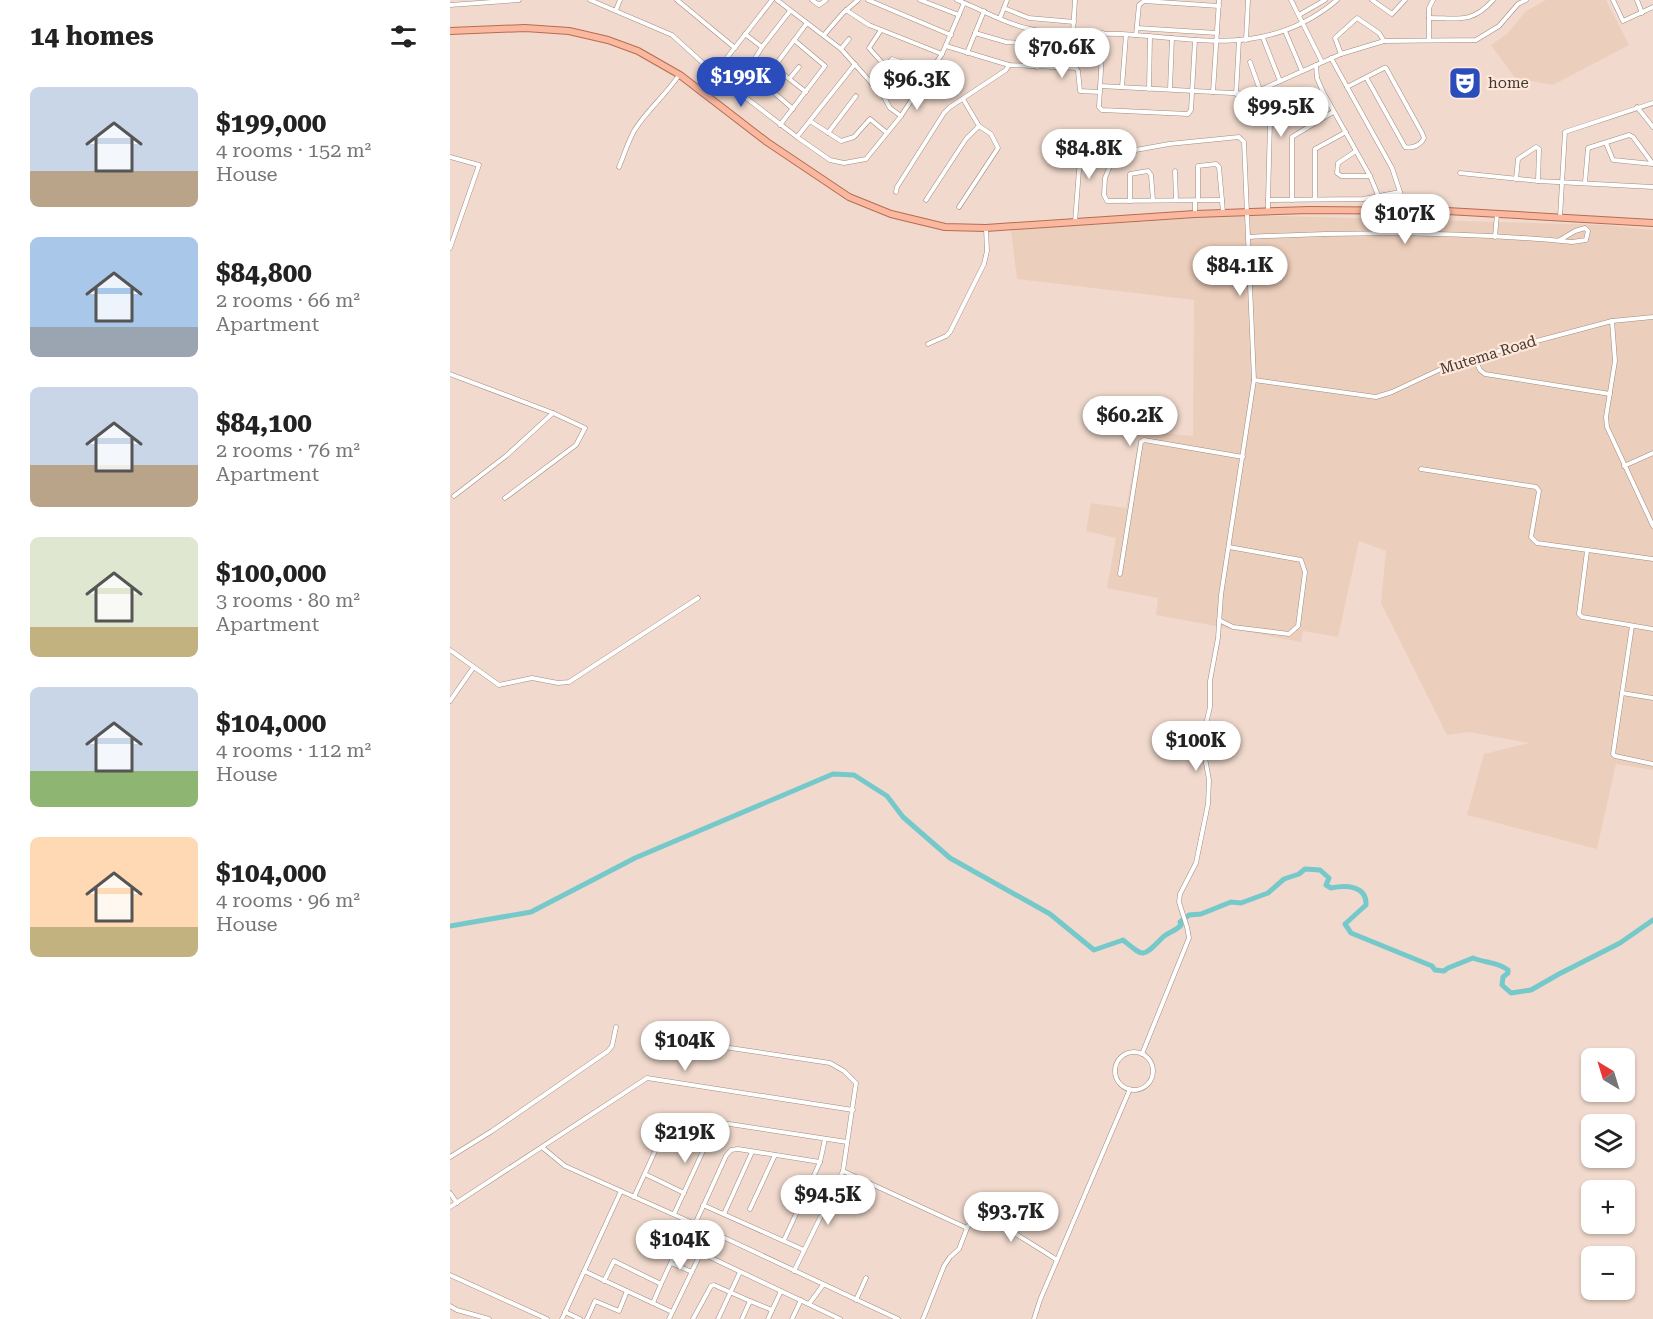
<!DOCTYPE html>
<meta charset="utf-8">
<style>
:root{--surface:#fff;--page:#f2f2f2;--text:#222;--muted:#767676;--accent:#2b4dbc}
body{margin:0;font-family:"Roboto Serif",serif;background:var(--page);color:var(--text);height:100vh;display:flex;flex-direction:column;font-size:22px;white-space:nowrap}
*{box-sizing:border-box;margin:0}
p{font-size:20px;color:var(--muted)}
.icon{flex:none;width:33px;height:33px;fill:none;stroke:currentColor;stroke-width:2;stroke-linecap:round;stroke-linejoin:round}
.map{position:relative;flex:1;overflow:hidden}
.side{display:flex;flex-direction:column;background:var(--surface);width:450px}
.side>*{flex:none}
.needle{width:39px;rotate:322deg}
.tools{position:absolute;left:1131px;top:1048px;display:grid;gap:12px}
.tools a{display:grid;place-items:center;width:54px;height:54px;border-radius:9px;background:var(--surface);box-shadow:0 2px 4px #0004;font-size:30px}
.price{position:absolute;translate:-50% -51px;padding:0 14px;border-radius:21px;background:#fff;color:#222;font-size:20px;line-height:39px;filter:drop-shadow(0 2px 3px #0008)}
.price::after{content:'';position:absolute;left:50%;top:36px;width:18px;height:14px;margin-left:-9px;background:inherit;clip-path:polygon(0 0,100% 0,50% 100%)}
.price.current{background:var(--accent);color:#fff}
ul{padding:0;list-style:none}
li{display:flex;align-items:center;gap:18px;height:150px;padding:0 30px}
li span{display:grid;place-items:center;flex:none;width:168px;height:120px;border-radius:9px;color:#555}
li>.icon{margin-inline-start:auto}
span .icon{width:72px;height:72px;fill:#fffc;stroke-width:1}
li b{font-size:26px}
h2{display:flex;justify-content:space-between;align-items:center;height:72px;padding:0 30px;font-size:26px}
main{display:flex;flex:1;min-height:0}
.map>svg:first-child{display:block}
</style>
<main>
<section class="side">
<h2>14 homes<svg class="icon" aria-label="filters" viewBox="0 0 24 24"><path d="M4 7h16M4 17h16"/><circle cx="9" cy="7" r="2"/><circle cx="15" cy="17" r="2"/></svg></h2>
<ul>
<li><span style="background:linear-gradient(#c9d6e8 70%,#b9a48a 0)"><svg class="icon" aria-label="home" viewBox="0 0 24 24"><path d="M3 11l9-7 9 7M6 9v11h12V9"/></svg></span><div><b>$199,000</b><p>4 rooms · 152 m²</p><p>House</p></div></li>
<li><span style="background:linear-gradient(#a9c7e8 75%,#9aa5b1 0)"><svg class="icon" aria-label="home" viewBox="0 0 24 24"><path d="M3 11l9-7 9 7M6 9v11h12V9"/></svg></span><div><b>$84,800</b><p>2 rooms · 66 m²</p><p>Apartment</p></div></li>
<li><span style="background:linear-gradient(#c9d6e8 65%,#b9a48a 0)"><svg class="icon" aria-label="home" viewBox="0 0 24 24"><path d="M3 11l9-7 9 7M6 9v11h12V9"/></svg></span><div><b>$84,100</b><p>2 rooms · 76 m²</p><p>Apartment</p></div></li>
<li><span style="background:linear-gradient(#dfe7d0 75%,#c2b280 0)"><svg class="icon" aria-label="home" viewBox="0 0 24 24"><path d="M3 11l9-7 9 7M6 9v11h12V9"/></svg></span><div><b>$100,000</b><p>3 rooms · 80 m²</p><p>Apartment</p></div></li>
<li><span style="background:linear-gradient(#c9d6e8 70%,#8fb573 0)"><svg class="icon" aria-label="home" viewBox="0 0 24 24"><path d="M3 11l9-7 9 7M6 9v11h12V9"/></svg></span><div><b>$104,000</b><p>4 rooms · 112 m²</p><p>House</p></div></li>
<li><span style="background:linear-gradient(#ffd9b3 75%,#c2b280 0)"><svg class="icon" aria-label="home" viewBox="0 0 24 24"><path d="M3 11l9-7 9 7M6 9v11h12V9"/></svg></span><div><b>$104,000</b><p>4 rooms · 96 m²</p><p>House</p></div></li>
</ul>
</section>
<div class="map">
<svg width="1203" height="1319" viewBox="0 0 1203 1319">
<rect width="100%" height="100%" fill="#f1dacd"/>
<g fill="#eccebc">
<path d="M1096,0H1156L1179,45L1103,85L1065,78L1041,45L1058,33L1076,11Z"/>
<path d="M794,215L1156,225L1203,230V770L1166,764L1147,849L1017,815L1034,754L1079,743L1020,732L997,735L931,603L936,551L909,541L888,637L853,631L851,642L706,615L708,598L657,588L666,538L636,531L641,503L676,508L690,431L743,436L744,300L567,279L561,230Z"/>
</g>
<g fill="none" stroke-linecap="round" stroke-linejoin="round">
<path stroke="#75c9ca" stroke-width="5" d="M0,926L81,912L185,858L383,774L404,775L437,796L453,817L500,858L600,914L644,950L673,940C694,957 692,958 711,939C717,932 725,932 731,925L730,922L739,915L751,914L781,902L791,903L818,893L834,879L849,874L855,869L870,870L879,878L876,885L881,888C895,885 917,885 916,905L895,924L901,933L982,966L985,970L994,971L998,968L1023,958C1035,963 1048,962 1058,970V973L1053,977L1052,985L1061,993L1081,990L1109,974L1170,943L1203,920"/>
<g stroke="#a08b7f" stroke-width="5">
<g id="minor">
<path d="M140,0L222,35L265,74L347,137L380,160L394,163L416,159L451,116L492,54L514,3"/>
<path d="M227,0L285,48"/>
<path d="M327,0L391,49L434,97L440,108L451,116"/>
<path d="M362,0L369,5L376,0"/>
<path d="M418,0L501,35"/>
<path d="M470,0L509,15"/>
<path d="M507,0C531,9 555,24 580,29C609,36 642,33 672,34C752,39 819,57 887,0"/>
<path d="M841,0L872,62"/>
<path d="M922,0L942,14L955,0"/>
<path d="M1163,0L1173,21L1203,7"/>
<path d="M1187,0L1192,13"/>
<path d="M0,5L69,0"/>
<path d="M554,8L579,18L624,22"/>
<path d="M166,10L170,0"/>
<path d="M396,10L419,25L492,54"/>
<path d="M340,11L312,47L298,70L343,109"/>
<path d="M849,15L875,0"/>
<path d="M550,18L557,0"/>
<path d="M979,18C1008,18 1022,24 1043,0"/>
<path d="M687,28L767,33"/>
<path d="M431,30L419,48L435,66"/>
<path d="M835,31L852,71"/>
<path d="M623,32L625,0"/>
<path d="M525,33L556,42L632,47"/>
<path d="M653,33L649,107L652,110L738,114L741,110L745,40"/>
<path d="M295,34L312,47"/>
<path d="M374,35L393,13L408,0"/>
<path d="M686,35L689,5L694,1L769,6"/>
<path d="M813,38L830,81"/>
<path d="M796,40L798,0"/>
<path d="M979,40V8L983,0"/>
<path d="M496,46L559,65L626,68L628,71L630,91L650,92"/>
<path d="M391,49L399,39"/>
<path d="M517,53L534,11"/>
<path d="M891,54L885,38L907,18L929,33L934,41"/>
<path d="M881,58L942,168L956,210"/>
<path d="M800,62L810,90"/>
<path d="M866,65L867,78L873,92L920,176L928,195"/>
<path d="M587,67L588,45"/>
<path d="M340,78L349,67"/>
<path d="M422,83L442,59L460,65L447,85L434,97"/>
<path d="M650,86L801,94L891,54L934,41L1026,40L1049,26L1068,4L1076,0"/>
<path d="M672,87L676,35"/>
<path d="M897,87L934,68H936L972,133L974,138C971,145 962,149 955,147L916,77"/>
<path d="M699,89L700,36"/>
<path d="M720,89L722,38"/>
<path d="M251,91L322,0"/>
<path d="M356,92L324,67L357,23"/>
<path d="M763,92L769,0"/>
<path d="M786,94L789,40"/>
<path d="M1187,107L1203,127"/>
<path d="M360,121L391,141L404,137L420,119L437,133"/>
<path d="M330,125L375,66L344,40"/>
<path d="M378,133L406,96"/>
<path d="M347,137L405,64"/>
<path d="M1156,143L1163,160L1203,164"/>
<path d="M906,151L888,163L887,173L891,176H920"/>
<path d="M0,157L29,165L0,248"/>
<path d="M169,167C174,155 178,142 184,131C196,111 216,95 229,75"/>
<path d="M725,171L726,200"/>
<path d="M1010,173L1088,181L1203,187"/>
<path d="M1066,179L1068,159L1086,147L1089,149L1088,181"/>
<path d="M1135,182L1138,148L1179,135L1183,137L1203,164"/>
<path d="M446,192L447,187L494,113L500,107L556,70L559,65"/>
<path d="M865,199V149L896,132"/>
<path d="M476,200L516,139L529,126L513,99"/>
<path d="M748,200V166L766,164L769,167L772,200"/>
<path d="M818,200L820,122L873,92"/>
<path d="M842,200V137L883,112"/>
<path d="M680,201V174L698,171L701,175L703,200"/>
<path d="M745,201V214"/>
<path d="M509,207L548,148L541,134L529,126"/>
<path d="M818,211V200L913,199L950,192"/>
<path d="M1110,217L1115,132L1203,103"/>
<path d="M625,222L629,170L647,135"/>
<path d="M799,237C906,231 1015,232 1122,242L1136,240L1138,231L1135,228L1125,231L1110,240"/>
<path d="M1045,237L1047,214"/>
<path d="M1162,321L1165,361L1156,417L1157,427L1203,526"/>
<path d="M478,344L496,336L500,332L534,264L537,251L536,228"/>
<path d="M1024,357L1030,370L1035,374L1160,394"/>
<path d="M0,374L103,413L135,428L126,445L55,498"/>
<path d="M804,380L926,397L942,392L1004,363L1162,321L1203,317"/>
<path d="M1174,466L1203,453"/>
<path d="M971,469L1086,487L1089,491L1081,537L1087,543L1203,559"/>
<path d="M4,496L56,456L103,413"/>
<path d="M1137,551L1129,614L1132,617L1203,629"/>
<path d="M670,574L691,442L694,440L793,457"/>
<path d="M769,620L783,627L839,634L848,626L855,572L851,560L779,547"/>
<path d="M1182,626L1163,754L1165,756L1203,764"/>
<path d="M0,650L49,685L82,678L108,683L119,682L248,598"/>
<path d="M1172,693L1203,698"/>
<path d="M0,701L23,668"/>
<path d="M267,1046L380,1063L394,1071L406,1083L393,1171L344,1271"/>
<circle cx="684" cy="1071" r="19"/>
<path d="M692,1054L739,938L737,927L729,902L730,894L746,863L758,804L759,780L752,741L760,707V681L768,638L771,595L804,380L794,142L789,137L719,144L669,153L662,161L655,178L654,195L657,201L772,200L773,213"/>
<path d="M93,1148L115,1166L245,1224L448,1319"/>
<path d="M0,1157L42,1131L158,1051L162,1046L166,1027"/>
<path d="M393,1171L517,1228"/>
<path d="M195,1174L234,1193"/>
<path d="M0,1193L7,1203"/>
<path d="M184,1197L218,1123L227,1116L397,1142"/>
<path d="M403,1202L412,1180"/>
<path d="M253,1205L354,1250"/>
<path d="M0,1207L197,1078L403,1110"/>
<path d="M300,1209L325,1155"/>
<path d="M224,1214L266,1123"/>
<path d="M274,1214L302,1152"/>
<path d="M245,1224L276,1156L281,1150L288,1149L370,1162"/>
<path d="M334,1240L370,1162L375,1139"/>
<path d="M251,1253L390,1319"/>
<path d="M221,1263L242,1272"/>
<path d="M134,1271L222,1312"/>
<path d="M0,1275L97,1319"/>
<path d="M154,1281L164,1261L211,1284L203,1303"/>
<path d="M211,1284L230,1243"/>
<path d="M406,1300L416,1278"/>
<path d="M359,1304L373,1285"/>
<path d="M0,1306L7,1310L39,1319"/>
<path d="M115,1312L130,1319"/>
<path d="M112,1319L171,1191"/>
<path d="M137,1319L145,1301L169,1311L177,1291"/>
<path d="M219,1319L261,1232"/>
<path d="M243,1319L261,1286L264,1285L300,1301"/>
<path d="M268,1319L290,1272"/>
<path d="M292,1319L300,1301L322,1310"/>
<path d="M318,1319L331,1291"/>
<path d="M342,1319L351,1300"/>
<path d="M473,1319L494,1266L500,1257L509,1249L517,1228L529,1209C542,1212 550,1225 561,1231C577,1241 592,1250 607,1260"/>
<path d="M584,1319L590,1300L680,1089"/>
</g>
</g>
<g stroke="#b66c4f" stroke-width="8">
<path id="major" d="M0,31L75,28L119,31L158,40L188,51L230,75L317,142L399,197L441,214L495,227L536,228L745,214L859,210L997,211L1203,223"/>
</g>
<use href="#minor" stroke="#fff" stroke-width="4"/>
<use href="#major" stroke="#f9b89f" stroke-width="6"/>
</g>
<defs>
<g id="theatre-square" transform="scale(1.725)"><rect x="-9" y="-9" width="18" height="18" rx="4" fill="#2b4dbc" stroke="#ffe7da"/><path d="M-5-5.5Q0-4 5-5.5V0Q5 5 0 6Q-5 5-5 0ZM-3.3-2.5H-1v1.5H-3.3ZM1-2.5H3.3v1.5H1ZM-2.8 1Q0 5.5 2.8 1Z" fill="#fff"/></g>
</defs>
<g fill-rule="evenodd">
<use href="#theatre-square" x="1015" y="83"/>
</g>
<g text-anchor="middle" stroke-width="4.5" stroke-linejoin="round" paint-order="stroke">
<g font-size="15" fill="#413832" stroke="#ffe7da" text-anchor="start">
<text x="1038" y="88">home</text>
</g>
<g font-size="15" fill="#413832" stroke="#ffe7da">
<text transform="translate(1038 355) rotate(-17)" y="5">Mutema Road</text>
</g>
</g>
</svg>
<div class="tools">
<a><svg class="needle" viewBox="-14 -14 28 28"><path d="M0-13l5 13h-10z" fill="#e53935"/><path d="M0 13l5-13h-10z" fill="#767676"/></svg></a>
<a><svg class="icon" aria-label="layers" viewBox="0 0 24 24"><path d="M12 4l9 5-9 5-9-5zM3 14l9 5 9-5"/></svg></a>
<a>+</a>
<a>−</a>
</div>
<b class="price" style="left:612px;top:79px">$70.6K</b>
<b class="price current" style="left:291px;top:108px">$199K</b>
<b class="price" style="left:467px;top:111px">$96.3K</b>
<b class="price" style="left:831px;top:138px">$99.5K</b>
<b class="price" style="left:639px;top:180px">$84.8K</b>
<b class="price" style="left:955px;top:245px">$107K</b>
<b class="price" style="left:790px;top:297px">$84.1K</b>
<b class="price" style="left:680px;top:447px">$60.2K</b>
<b class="price" style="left:746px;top:772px">$100K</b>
<b class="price" style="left:235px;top:1072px">$104K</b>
<b class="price" style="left:235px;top:1164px">$219K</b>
<b class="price" style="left:378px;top:1226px">$94.5K</b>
<b class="price" style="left:561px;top:1243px">$93.7K</b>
<b class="price" style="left:230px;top:1271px">$104K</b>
</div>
</main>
